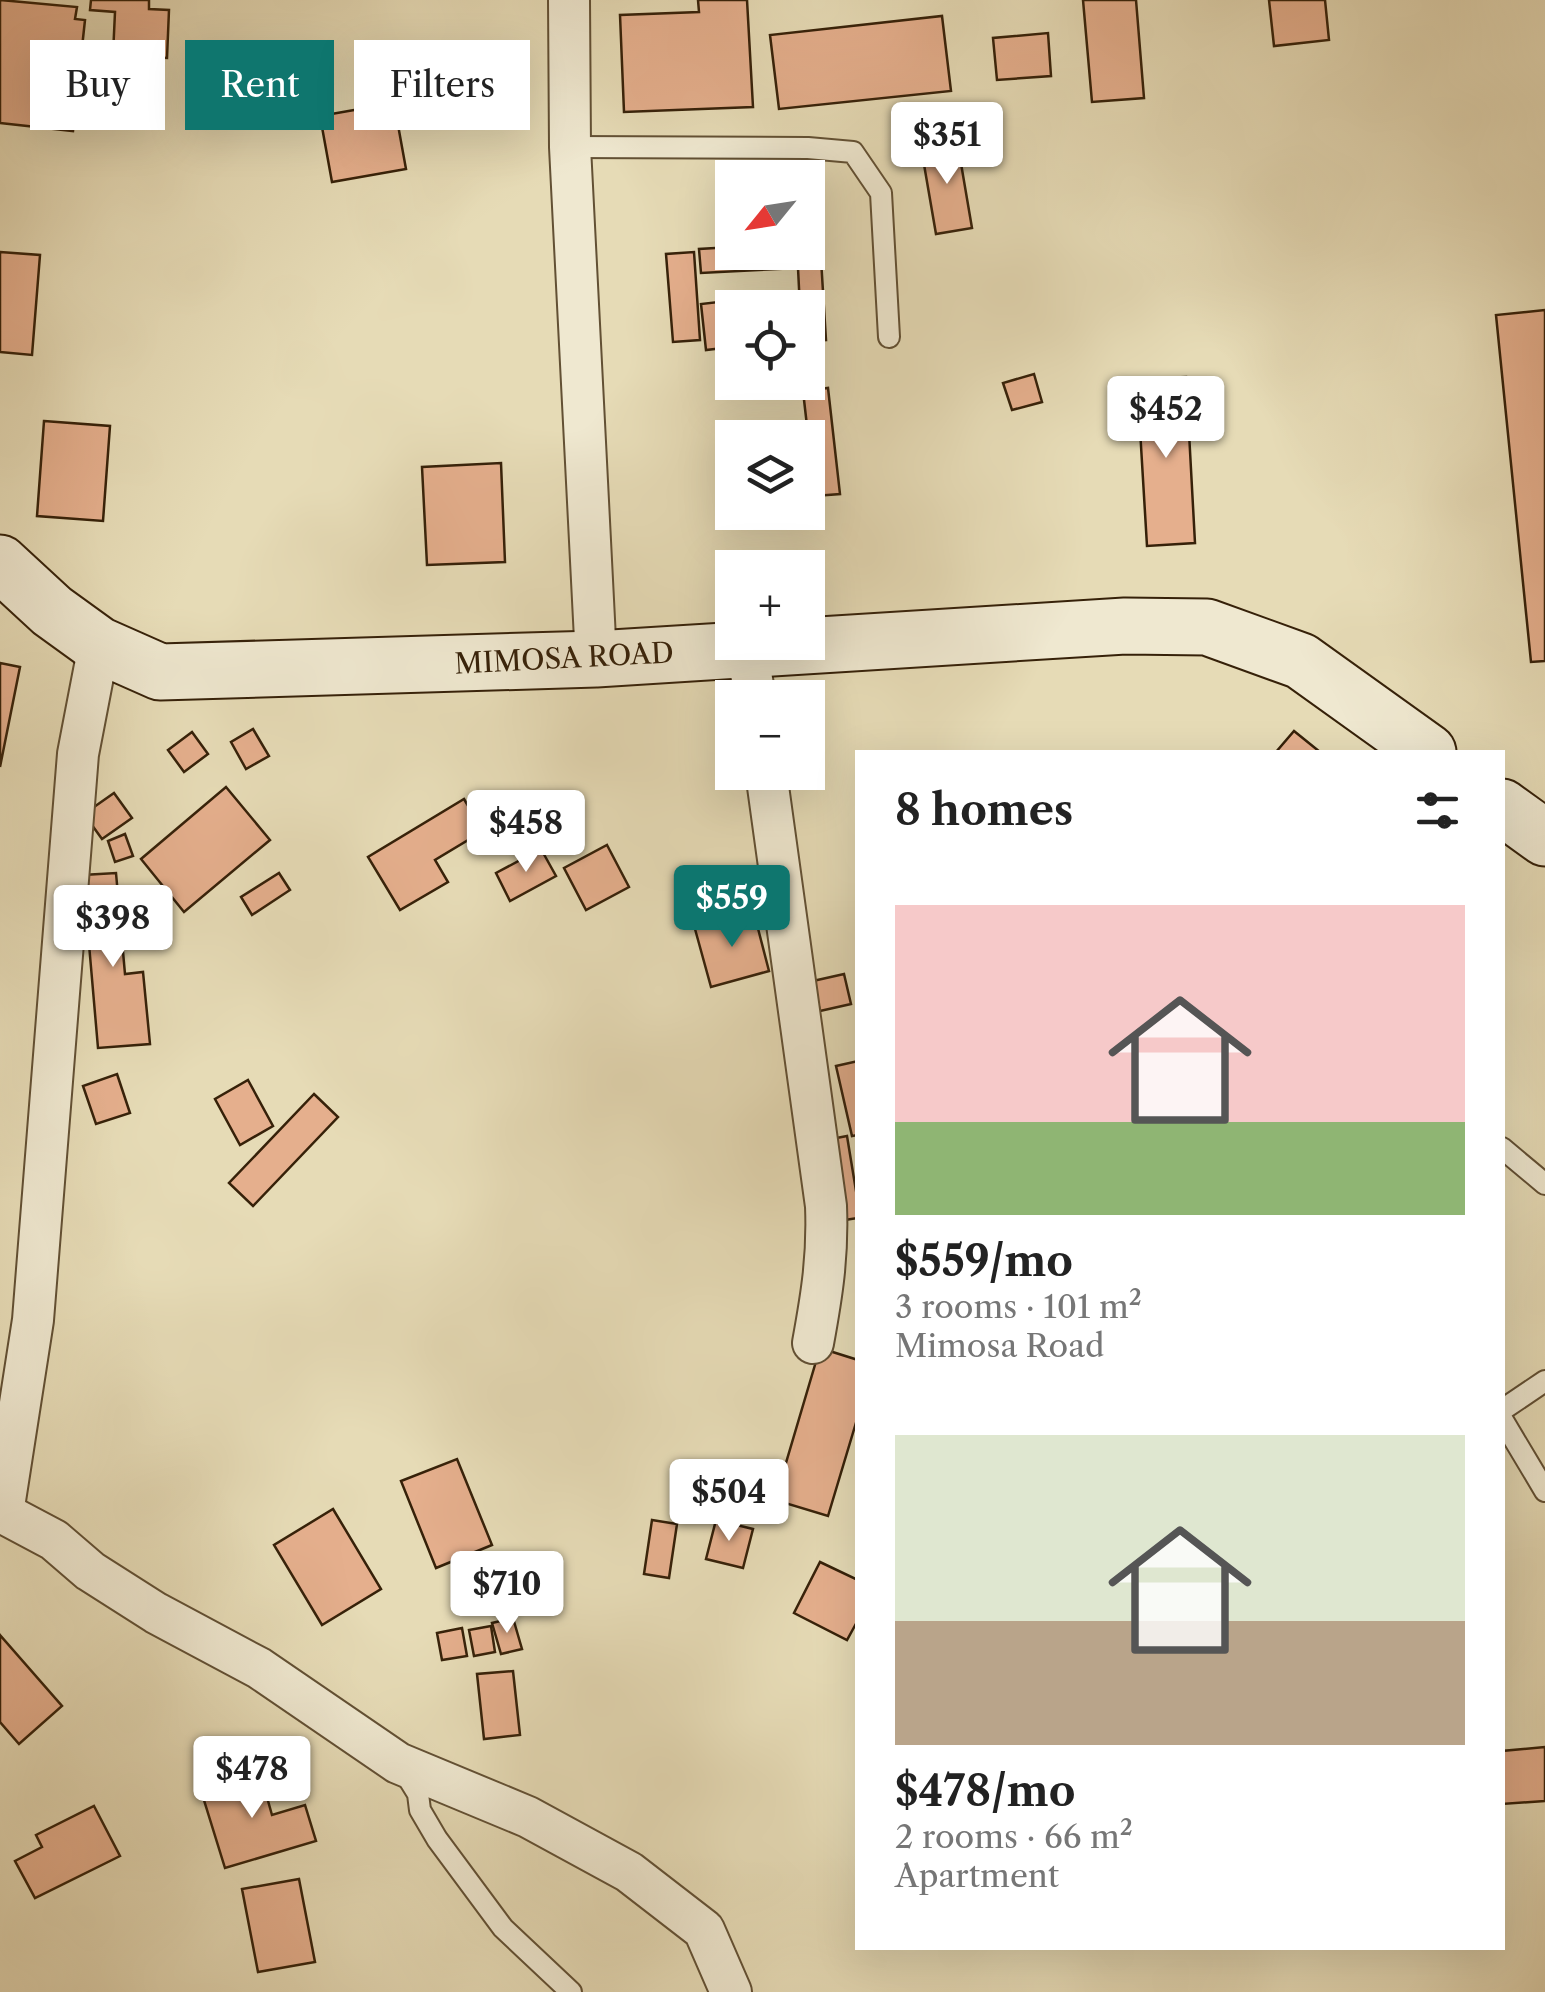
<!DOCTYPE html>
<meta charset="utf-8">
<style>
:root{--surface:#fff;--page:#f6f6f6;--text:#222;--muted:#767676;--accent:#0f766e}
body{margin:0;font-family:"Libre Caslon Text",serif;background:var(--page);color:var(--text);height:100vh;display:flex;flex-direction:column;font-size:38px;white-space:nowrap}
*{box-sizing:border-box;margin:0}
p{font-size:32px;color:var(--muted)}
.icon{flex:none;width:55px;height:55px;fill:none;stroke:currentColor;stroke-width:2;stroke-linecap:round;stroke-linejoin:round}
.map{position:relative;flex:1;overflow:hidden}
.side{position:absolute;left:855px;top:750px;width:650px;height:1200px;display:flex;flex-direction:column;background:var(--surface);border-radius:0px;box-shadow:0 10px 40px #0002}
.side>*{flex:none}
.top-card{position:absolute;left:30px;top:40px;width:675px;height:90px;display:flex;gap:20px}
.needle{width:65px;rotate:240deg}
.controls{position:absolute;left:715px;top:160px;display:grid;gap:20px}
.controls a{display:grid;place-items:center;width:110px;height:110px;border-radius:0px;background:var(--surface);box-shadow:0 10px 40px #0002;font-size:50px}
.price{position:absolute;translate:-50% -85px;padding:0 22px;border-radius:10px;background:#fff;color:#222;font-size:32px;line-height:65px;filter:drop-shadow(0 2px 5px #0008)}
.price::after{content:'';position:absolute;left:50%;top:60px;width:30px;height:22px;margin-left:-15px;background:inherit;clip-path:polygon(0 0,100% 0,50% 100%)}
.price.on{background:var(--accent);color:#fff}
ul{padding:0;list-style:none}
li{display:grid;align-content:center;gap:20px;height:530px;padding:0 40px}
li span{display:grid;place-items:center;height:310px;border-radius:0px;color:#555}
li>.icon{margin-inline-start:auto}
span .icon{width:180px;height:180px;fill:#fffc;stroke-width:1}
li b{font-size:42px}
h2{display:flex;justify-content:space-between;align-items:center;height:120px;padding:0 40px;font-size:42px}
.tag{padding:0 35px;border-radius:0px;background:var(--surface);box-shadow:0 10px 40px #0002;font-size:35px;line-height:90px}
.tag.on{background:var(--accent);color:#fff}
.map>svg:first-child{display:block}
</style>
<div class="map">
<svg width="1545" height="1992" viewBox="0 0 1545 1992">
<rect width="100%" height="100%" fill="#e6dbb6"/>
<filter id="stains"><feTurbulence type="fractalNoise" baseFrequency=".002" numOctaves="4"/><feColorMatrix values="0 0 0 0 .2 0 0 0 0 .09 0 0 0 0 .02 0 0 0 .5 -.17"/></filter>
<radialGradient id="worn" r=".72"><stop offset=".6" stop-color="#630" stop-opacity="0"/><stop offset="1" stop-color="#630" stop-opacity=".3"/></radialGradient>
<g fill="#e5af8d" stroke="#362109" stroke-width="2.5">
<path d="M0,0L77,7L75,19L85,20L73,131L0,123Z"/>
<path d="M91,0H149V9L169,10L167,58L113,55L115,12L90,10Z"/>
<path d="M698,0H747L753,107L624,112L620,15L699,12Z"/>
<path d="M1083,0H1136L1144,98L1092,102Z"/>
<path d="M1269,0H1325L1329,40L1274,46Z"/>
<path d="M942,16L951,91L779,109L770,35Z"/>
<path d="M1048,33L1051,76L997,80L993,38Z"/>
<path d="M394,103L406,169L332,182L320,116Z"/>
<path d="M957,140L972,228L936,234L921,147Z"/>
<path d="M820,243L826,340L808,341V308H800L798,268L701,273L699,249L732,247V252H808V244Z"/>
<path d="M0,252L40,255L32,355L0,352Z"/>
<path d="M694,252L700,340L673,342L666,254Z"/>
<path d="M780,295L782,308H732V347L706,350L701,304Z"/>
<path d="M1545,310V661L1531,662L1496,315Z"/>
<path d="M1034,374L1042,402L1012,410L1003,383Z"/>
<path d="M1186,377L1195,543L1147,546L1137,379Z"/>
<path d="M828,388L840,494L815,496L803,391Z"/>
<path d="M44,421L110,426L103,521L37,516Z"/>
<path d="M501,463L505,562L427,565L422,467Z"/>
<path d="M0,663L20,667L0,767Z"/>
<path d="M253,729L269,756L246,769L231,742Z"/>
<path d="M1294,731L1320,752H1276Z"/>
<path d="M192,732L208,754L184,772L168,750Z"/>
<path d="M226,787L270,840L184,912L141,859Z"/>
<path d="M114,793L132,818L102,839L84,814Z"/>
<path d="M464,799L483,831L435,860L448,882L400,910L368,857Z"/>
<path d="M125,834L133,856L115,862L108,841Z"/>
<path d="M607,845L629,887L586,910L564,868Z"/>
<path d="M541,849L556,876L510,901L496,873Z"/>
<path d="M116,873L125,974L143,972L150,1044L98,1048L83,875Z"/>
<path d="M279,873L290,890L252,915L241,897Z"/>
<path d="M754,913L769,971L711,987L695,929Z"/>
<path d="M844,974L851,1004L820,1011L813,981Z"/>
<path d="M858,1061V1135L852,1136L836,1066Z"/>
<path d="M117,1074L130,1113L96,1124L83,1086Z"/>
<path d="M248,1080L273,1126L240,1145L215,1099Z"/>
<path d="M314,1094L338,1117L253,1206L229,1183Z"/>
<path d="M847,1136L858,1203V1218L838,1221L826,1140Z"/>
<path d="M820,1348L858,1360V1416L828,1516L775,1500Z"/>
<path d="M457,1459L492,1545L436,1568L401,1481Z"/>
<path d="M333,1509L381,1589L322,1625L274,1545Z"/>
<path d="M652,1520L677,1524L669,1578L644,1574Z"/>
<path d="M716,1520L753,1529L743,1568L706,1559Z"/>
<path d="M820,1562L858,1580V1620L847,1640L794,1613Z"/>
<path d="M513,1618L522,1649L501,1654L492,1623Z"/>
<path d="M491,1626L495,1652L474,1656L469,1630Z"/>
<path d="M462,1628L467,1656L442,1660L437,1633Z"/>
<path d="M0,1635L62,1706L19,1744L0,1722Z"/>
<path d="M513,1671L520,1735L484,1739L477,1674Z"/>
<path d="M1545,1747V1801L1502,1804V1751Z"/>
<path d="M233,1774L236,1784L261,1776L272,1815L305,1805L316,1841L225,1868L199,1784Z"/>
<path d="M94,1806L120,1856L35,1898L15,1861L42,1847L36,1835Z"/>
<path d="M299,1879L315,1962L258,1972L242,1889Z"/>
</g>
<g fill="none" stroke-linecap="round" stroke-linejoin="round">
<g stroke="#625034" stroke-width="24">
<g id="lane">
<path d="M570,147L808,148L853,152L881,193L889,337"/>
<path d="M1502,1148L1545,1184"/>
<path d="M1502,1410L1545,1381"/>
<path d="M1502,1419L1545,1491"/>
<path d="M405,1773L418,1794L420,1810L437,1839L503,1928L571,1992"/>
</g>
</g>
<g stroke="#625034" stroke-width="44">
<g id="street">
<path d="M569,0L570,147L596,659"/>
<path d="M747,648L755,698"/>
<path d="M766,772L826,1206C828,1256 822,1294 813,1343"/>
<path d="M0,1510L3,1513L33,1320L78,754L99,645"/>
<path d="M3,1513L54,1540L90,1571L156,1613L259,1668L398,1763L528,1817L629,1872L704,1930L731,1992"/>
</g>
</g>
<g stroke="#362109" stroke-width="59">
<g id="secondary">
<path d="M0,563L52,611L99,645L160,672L596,659L1125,626L1207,627L1301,661L1428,752"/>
<path d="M1502,807L1545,838"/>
</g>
</g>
<use href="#lane" stroke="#efe8d0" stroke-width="20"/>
<use href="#street" stroke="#efe8d0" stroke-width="40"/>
<use href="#secondary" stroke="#efe8d0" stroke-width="55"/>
</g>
<g text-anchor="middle" stroke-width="10" stroke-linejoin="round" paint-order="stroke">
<g font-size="28" fill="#362109" stroke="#efe8d0">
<text transform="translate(564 658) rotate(-3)" y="10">MIMOSA ROAD</text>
</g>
</g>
<rect width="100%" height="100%" filter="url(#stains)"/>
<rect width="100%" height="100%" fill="url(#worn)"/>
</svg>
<div class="controls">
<a><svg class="needle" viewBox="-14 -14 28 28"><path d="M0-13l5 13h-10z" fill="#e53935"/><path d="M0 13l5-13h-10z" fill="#767676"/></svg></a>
<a><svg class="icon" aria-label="locate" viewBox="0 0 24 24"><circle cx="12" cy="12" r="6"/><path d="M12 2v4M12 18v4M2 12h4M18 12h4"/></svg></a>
<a><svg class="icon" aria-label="layers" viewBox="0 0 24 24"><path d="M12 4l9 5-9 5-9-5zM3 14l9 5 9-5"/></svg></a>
<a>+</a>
<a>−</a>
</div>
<b class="price" style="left:947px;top:187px">$351</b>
<b class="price" style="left:1166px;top:461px">$452</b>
<b class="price" style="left:526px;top:875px">$458</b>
<b class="price on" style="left:732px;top:950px">$559</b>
<b class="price" style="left:113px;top:970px">$398</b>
<b class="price" style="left:729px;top:1544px">$504</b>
<b class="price" style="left:507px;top:1636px">$710</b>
<b class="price" style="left:252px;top:1821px">$478</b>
<div class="top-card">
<a class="tag">Buy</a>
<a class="tag on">Rent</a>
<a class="tag">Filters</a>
</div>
<section class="side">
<h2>8 homes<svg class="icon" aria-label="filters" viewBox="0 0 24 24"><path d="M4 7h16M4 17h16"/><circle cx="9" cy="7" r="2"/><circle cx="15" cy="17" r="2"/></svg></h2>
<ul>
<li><span style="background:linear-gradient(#f6c9c9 70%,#8fb573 0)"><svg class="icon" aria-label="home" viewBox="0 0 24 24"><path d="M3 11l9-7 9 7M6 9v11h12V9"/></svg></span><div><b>$559/mo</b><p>3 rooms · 101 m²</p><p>Mimosa Road</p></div></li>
<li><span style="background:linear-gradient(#dfe7d0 60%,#b9a48a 0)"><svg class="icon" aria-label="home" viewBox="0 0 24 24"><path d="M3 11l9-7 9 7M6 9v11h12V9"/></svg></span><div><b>$478/mo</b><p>2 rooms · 66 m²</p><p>Apartment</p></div></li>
</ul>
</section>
</div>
